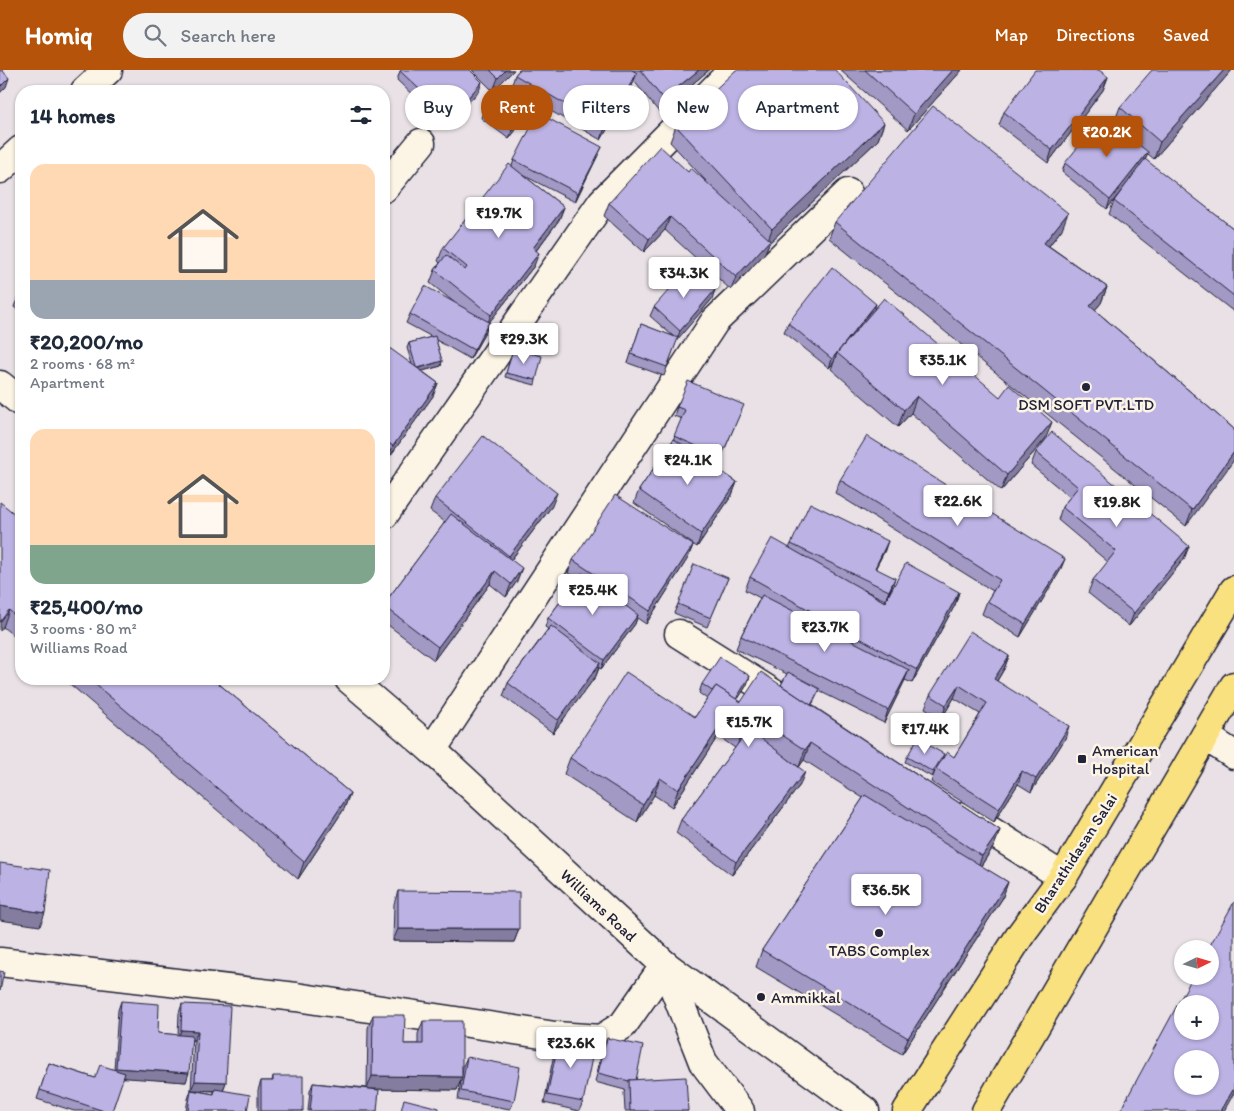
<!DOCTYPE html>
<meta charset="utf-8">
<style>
:root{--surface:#fff;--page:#f2f2f3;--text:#1f2937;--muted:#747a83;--accent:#b45309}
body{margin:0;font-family:Itim,sans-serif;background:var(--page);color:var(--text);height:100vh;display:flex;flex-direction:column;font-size:19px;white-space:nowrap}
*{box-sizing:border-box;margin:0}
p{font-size:16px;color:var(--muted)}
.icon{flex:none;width:28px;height:28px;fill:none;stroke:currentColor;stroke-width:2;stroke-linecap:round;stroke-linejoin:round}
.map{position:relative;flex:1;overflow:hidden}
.sheet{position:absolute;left:15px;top:15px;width:375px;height:600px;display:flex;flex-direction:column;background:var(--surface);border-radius:20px;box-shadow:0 1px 4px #0004}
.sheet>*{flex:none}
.hud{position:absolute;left:405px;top:15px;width:475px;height:45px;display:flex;gap:10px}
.needle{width:32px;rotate:85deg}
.fabs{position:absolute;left:1174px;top:870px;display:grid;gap:10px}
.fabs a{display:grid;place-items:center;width:45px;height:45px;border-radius:50%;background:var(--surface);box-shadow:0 1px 4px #0004;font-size:25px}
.price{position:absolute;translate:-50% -42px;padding:0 11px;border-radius:5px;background:#fff;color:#222;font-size:16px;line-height:32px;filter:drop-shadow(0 1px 2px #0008)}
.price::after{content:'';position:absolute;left:50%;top:30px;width:15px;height:11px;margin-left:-8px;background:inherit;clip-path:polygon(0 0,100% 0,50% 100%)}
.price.current{background:var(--accent);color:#fff}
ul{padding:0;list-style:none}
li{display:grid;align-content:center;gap:10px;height:265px;padding:0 15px}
li span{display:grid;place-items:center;height:155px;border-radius:15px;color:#555}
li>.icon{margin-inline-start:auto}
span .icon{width:90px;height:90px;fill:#fffc;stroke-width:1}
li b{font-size:21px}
h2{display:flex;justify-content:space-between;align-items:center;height:60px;padding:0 15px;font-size:21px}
.tag{padding:0 18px;border-radius:22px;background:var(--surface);box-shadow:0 1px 4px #0004;font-size:18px;line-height:45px}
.tag.current{background:var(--accent);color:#fff}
header{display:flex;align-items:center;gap:30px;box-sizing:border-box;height:70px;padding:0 25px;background:var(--accent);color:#fff}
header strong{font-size:24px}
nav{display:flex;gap:28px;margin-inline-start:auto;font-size:18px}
.search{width:350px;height:45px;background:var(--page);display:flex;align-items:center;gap:12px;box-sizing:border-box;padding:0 18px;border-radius:28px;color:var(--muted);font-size:19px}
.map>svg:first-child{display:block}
</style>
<header>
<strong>Homiq</strong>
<div class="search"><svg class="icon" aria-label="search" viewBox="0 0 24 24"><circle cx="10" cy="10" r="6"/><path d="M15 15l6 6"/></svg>Search here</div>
<nav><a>Map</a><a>Directions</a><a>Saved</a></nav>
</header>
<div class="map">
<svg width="1234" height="1041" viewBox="0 0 1234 1041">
<rect width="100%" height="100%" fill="#e9e1e5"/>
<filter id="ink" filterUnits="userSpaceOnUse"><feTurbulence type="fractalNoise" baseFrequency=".02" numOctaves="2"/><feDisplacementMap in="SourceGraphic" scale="10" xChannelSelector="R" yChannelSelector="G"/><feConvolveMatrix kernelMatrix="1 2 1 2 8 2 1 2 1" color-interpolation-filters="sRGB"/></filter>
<g filter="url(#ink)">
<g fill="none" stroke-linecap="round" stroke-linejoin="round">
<g stroke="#22223b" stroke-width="31">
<g id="minor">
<path d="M85,21L108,0"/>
<path d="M0,99L21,80"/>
<path d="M384,118L421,73"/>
<path d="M384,445L602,132L733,0"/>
<path d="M679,564L787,632"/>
<path d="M1205,666L1234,685"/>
<path d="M432,680L715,251L848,123"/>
<path d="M967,746L1063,807"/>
<path d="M0,892L296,927L555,966L601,969L623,955L665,895"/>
</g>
</g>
<g stroke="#22223b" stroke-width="31">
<g id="tertiary">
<path d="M0,315L21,332"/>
<path d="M349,609L432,680L665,895L865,1041"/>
<path d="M665,895L703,992L740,1041"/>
</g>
</g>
<g stroke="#22223b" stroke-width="31">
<g id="primary">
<path d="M907,1041L1021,864L1063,807L1234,520"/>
<path d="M986,1041L1234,616"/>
</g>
</g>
<use href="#minor" stroke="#fcf5e5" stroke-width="28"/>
<use href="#tertiary" stroke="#fcf5e5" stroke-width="28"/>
<use href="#primary" stroke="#fae180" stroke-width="28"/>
</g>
<g fill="#a299c4" stroke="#22223b" fill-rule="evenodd">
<path d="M472,0H514L493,21Z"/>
<path d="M519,0H709L659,42L634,11L632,16L601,70L511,18L515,5Z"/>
<path d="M840,0H962L908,60Z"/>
<path d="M1232,0L1154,89L1148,84L1145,90L1234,159V242L1109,144L1114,131L1129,111L1107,139L1062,102L1065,93L1123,62L1114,53L1120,37Z"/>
<path d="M400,1L479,21L446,57L397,10Z"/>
<path d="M1108,7L1103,20L1048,93L999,55L1004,42Z"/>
<path d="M531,35L528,44L509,69L481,48L484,39Z"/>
<path d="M884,53L878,70L769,173L765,183L731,220L665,160L644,182L604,146L609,133L688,102L706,111L670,72L676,56Z"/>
<path d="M598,85L575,132L523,105L564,137L559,150L536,181L534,196L487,255L486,261L470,289L436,270L442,291L441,296L422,301L438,313L433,326L388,389L384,386V282L412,294L407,278L409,273L432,267L406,253L410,244L455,233L430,213L435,200L440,193L438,191L443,178L512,96L514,90Z"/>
<path d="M835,152L1062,159L1049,176L1107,217L1101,233L1095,240L1234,359L1186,456L829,168Z"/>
<path d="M21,221V243L14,237L19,224Z"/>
<path d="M712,229L677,269L664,306L628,293L641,254L674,267L650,246L654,237Z"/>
<path d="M875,239L1046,368L1001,421L911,343L898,357L831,299L834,292L829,298L784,262L788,253Z"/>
<path d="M513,279L536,310L535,315L505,307Z"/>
<path d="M677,337L740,343L718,395L703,389L737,412L732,425L697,477L634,433L639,420L673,370L682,349L674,346Z"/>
<path d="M1036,382L1189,476L1184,489L1129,556L1088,523L1093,510L1108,492L1058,450L1062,437L1070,427L1031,395Z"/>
<path d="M840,410L1060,501L1020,567L982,544L987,531L993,521L835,423Z"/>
<path d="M435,428L552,436L511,490L517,511L506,527L490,514L434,590L384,552V534L445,452L430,441Z"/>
<path d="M21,449V572L3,557Z"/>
<path d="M791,474L885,480L875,499L892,517L886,530L959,522L955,535L912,613L905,610L884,653L819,621L812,635L1000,760L994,776L981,796L1008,812L1002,829L902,984L756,897L762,880L863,728L804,690L799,697L789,690L800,715L732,805L676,763L681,750L735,678L718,666L672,737L654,725L637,752L564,704L570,688L695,647L707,629L699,623L702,614L747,615L737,630L741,632L781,615L787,604L736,579L741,566L760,528L745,520L750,507L789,478ZM862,519L885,530V532Z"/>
<path d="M693,475L688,488L646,554L637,548L635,554L601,599L599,598L596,606L553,663L503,626L508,613L548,559L545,557L548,548L577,509L568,503L573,490Z"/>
<path d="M728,508L707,557L674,543L678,534Z"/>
<path d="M1009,586L1004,599L997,611L1065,669L1031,722L1018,714L994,752L931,712L935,701L932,707L905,692L907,687L944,684L942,689L954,687L980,644L954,628L942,648L925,638L930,625Z"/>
<path d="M64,609H213L350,723L344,739L298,809Z"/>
<path d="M398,821L519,859L514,872L393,871L394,834Z"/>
<path d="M121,931L158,963L178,965L179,943L182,934L226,1012L223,1020L247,1041H186L188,1029L191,1020L194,970H192L186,1012L123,1007L112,1041H74L37,1029L49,993L95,1008L114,1000L118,940ZM194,1020L214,1021V1024Z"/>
<path d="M373,945L404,974H418V964L423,951L462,1005L463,996L467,987L514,1031L510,1039L458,1030L461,1010L457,1020L375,1019L377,1041H308L310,1021L313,1013L367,1018L368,958Z"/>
<path d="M560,965L583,1032L579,1041L544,1033L556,974Z"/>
<path d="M607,968L636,1010L688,1041H625L624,1023L625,1020L595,1012L603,977Z"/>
<path d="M273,1006L303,1041H258V1020L261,1011H272Z"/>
</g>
<g fill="#847da0" stroke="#22223b">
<path d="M506,0H514L493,21L498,8Z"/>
<path d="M699,0H709L659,42L663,29Z"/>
<path d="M953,0H962L908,60L914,44Z"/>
<path d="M1224,0H1232L1154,89L1160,72Z"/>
<path d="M637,3L632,16L601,70L605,57Z"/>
<path d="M1108,7L1103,20L1048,93L1052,80Z"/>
<path d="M9,8L6,17L0,23V17Z"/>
<path d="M482,12L479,21L446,57L450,48Z"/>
<path d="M531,35L528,44L509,69L512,60Z"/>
<path d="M884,53L878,70L769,173L765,183L731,220L736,207L767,173L772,159Z"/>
<path d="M602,77L598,85L575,132L578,123Z"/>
<path d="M1148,82L1145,91L1107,139L1110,130Z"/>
<path d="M564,137L559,150L528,191L533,178Z"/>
<path d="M1068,143L1062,159L1038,190L1044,173Z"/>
<path d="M670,147L665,160L644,182L649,169Z"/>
<path d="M539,183L534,196L487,255L486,261L470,289L474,280L486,257L491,245Z"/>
<path d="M1107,217L1101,233L1084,253L1090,236Z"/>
<path d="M715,220L712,229L677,270L680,261Z"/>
<path d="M876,234L873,243L837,283Z"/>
<path d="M837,283L834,292L829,298L832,289Z"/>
<path d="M442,291L441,296L415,303L416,299Z"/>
<path d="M438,313L433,326L388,389L393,376Z"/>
<path d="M917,326L911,343L898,357L904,340Z"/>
<path d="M1052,352L1046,368L1001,421L1007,405Z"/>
<path d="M1234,382V390L1186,456L1192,440Z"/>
<path d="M737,412L732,425L697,477L701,464Z"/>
<path d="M557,423L552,436L504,499L509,486Z"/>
<path d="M888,471L885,480L871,507L875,498Z"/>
<path d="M693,475L688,488L646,554L650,541Z"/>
<path d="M1189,476L1184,489L1129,556L1134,543Z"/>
<path d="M1065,489L1060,501L1020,567L1025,554Z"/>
<path d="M522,498L517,511L506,527L511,514Z"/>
<path d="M495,501L490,514L434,590L438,577Z"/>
<path d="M895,508L892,517L885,530L889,521Z"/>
<path d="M959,522L955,535L912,613L917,600Z"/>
<path d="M9,540L3,557L0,561V552Z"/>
<path d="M638,545L635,554L601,599L604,590Z"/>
<path d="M1009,586L1004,599L990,622L994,609Z"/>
<path d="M600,593L596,606L553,663L558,650Z"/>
<path d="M909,600L904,612L884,653L888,640Z"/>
<path d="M750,606L747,615L729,643L732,634Z"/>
<path d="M959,615L954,628L942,648L946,635Z"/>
<path d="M753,646L747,662L736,679L742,662Z"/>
<path d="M724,650L718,666L672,737L678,720Z"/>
<path d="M1069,656L1065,669L1031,722L1036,709Z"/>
<path d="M810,673L804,690L799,697L805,680Z"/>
<path d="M1022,701L1018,714L994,752L999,739Z"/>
<path d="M805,702L800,715L732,805L736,792Z"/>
<path d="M660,708L654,725L637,752L643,735Z"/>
<path d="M350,723L344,739L298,809L304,792Z"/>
<path d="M1000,760L994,776L976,803L982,786Z"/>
<path d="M1008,812L1002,829L902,984L908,968Z"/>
<path d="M0,836L45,843L40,856L0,850Z"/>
<path d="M398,859H519L514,872L393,871Z"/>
<path d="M181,960L198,961L194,970L178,969Z"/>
<path d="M116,998L189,1003L186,1012L113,1007Z"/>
<path d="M372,1006L462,1007L457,1020L367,1019Z"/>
<path d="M195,1011L226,1012L223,1021L191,1020Z"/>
<path d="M1234,1018V1023L1224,1041H1221Z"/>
</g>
<g fill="#bcb2e4" stroke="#22223b" fill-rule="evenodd">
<path d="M0,0H2L9,8L0,17Z"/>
<path d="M402,0H470L482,12L450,48L400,1Z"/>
<path d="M490,0H506L498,8Z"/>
<path d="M519,0H632L637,3L605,57L515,5Z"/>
<path d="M640,0H699L663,29Z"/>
<path d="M736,0H835L884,53L772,159L676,56Z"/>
<path d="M865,0H953L914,44Z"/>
<path d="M1035,0H1099L1108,7L1052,80L1004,42Z"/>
<path d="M1152,0H1224L1160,72L1120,37Z"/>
<path d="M503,14L531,35L512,60L484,39Z"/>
<path d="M933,36L1068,143L1044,173L1107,217L1090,236L1234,359V382L1192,440L835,152Z"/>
<path d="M538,43L602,77L578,123L514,90Z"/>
<path d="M1103,46L1148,82L1110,130L1065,93Z"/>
<path d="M660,76L688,102L691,98L770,170L736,207L670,147L649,169L609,133Z"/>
<path d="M1145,89L1234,159V226L1114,131Z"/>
<path d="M509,94L564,137L533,178L539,183L491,245L435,200L446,185L465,200L467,197L443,178Z"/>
<path d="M689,197L715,220L680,261L654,237Z"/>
<path d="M832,197L876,234L832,289L788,253Z"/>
<path d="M425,216L489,252L474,280L410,244Z"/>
<path d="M884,228L1000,327L1009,315L1052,352L1007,405L917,326L904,340L837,283Z"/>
<path d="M641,254L678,268L667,297L631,284Z"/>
<path d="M435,266L442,291L418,298L416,297L409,273Z"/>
<path d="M388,277L438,313L393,376L384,370V282Z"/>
<path d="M513,279L542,286L536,310L506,303Z"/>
<path d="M688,311L744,335L721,387L674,366L685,340L677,337Z"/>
<path d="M1052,362L1189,476L1134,543L1093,510L1116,481L1062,437L1078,417L1036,382Z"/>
<path d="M483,366L557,423L509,486L435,428Z"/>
<path d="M867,366L1065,489L1025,554L987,531L1000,510L840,410Z"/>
<path d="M674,369L737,412L701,464L639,420Z"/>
<path d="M615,425L693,475L650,541L573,490Z"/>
<path d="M0,432L21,449V551L9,540L0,552Z"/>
<path d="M810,433L888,471L875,498L895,508L889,521L791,474Z"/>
<path d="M451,444L522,498L511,514L495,501L438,577L384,536V534Z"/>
<path d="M772,468L885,532L906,493L959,522L917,600L750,507Z"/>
<path d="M694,494L728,508L711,548L678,534Z"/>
<path d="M582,503L638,545L604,590L548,548Z"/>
<path d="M762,525L909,600L888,640L741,566Z"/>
<path d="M551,556L600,593L558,650L508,613Z"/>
<path d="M970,561L1009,586L994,609L1069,656L1036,709L1022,701L999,739L936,699L947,682L954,687L987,633L959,615L946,635L930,625Z"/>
<path d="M720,587L750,606L736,629L716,616L712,621L702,614Z"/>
<path d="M626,602L695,647L716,616L741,632L761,602L1000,760L982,786L810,673L805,680L753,646L742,662L724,650L678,720L660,708L643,735L570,688Z"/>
<path d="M788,602L820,619L811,635L781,615Z"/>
<path d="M89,609H213L350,723L304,792Z"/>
<path d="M749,659L805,702L736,792L681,750Z"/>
<path d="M917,669L944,684L933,702L907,687Z"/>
<path d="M865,725L1008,812L908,968L762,880Z"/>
<path d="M0,793L50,800L45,843L0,836Z"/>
<path d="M398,821L519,822V859H398Z"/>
<path d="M1234,832V1018L1221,1041H1120L1193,906H1210V879H1208ZM1182,934H1210V961H1182ZM1182,989H1210V1016H1182Z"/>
<path d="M0,901L4,902L0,921Z"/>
<path d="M121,931L159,934L158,963L192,966L189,1003L116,998Z"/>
<path d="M182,934L230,936L226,1012L195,1011L198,961L181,960Z"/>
<path d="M373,945H405L404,974H423V951H462V1007L372,1006Z"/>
<path d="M560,965L595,973L583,1032L547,1025Z"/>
<path d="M607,968L643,976L636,1010H629V1011L598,1003Z"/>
<path d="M467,987L520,997L514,1031L461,1021Z"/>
<path d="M49,993L95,1008L100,995L125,1003L112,1041H104L40,1020Z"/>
<path d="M273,1006H303V1041H261V1011H273Z"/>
<path d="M686,1007L688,1041H630L629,1010Z"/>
<path d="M313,1013L379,1020L377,1041H310Z"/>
<path d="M215,1019L250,1025L247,1041H188L191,1020L214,1024Z"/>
<path d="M404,1029L439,1038V1041H401Z"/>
</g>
</g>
<g fill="#22223b" stroke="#fcf5e5" stroke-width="2">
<circle cx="1086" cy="317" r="5"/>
<rect x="1077" y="684" width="10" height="10" rx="2.5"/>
<circle cx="879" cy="863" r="5"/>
<circle cx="761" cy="927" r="5"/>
</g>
<g text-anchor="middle" stroke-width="5" stroke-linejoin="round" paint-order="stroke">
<g font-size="16" fill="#22223b" stroke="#fcf5e5">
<text x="1086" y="340">DSM SOFT PVT.LTD</text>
<text x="1092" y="686" text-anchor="start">American<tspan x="1092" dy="18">Hospital</tspan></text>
<text x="879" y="886">TABS Complex</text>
<text x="771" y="933" text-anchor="start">Ammikkal</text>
</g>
<g font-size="16" fill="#22223b" stroke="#fcf5e5">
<text transform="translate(1075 783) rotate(-57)" y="6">Bharathidasan Salai</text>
<text transform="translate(599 835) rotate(43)" y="6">Williams Road</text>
</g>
</g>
</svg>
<div class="fabs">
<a><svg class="needle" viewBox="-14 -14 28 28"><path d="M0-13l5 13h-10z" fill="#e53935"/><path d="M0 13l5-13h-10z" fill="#747a83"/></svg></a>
<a>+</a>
<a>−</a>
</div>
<b class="price current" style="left:1107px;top:88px">₹20.2K</b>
<b class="price" style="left:499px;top:169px">₹19.7K</b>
<b class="price" style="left:684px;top:229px">₹34.3K</b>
<b class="price" style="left:524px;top:295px">₹29.3K</b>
<b class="price" style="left:943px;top:316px">₹35.1K</b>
<b class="price" style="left:688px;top:416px">₹24.1K</b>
<b class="price" style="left:958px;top:457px">₹22.6K</b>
<b class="price" style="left:1117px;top:458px">₹19.8K</b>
<b class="price" style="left:593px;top:546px">₹25.4K</b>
<b class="price" style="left:825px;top:583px">₹23.7K</b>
<b class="price" style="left:749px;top:678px">₹15.7K</b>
<b class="price" style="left:925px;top:685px">₹17.4K</b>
<b class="price" style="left:886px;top:846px">₹36.5K</b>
<b class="price" style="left:571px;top:999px">₹23.6K</b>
<div class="hud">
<a class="tag">Buy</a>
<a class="tag current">Rent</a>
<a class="tag">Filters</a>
<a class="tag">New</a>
<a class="tag">Apartment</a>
</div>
<section class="sheet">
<h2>14 homes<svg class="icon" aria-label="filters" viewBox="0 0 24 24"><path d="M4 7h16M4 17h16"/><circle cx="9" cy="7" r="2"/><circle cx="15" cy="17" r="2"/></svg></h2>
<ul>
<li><span style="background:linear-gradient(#ffd9b3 75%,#9aa5b1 0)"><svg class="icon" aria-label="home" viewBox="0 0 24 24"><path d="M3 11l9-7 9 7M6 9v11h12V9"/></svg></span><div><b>₹20,200/mo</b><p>2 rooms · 68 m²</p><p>Apartment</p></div></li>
<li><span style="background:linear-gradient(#ffd9b3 75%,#7fa58c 0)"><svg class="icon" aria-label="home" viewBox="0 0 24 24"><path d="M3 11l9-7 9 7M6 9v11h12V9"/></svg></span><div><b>₹25,400/mo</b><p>3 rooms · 80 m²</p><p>Williams Road</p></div></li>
</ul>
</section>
</div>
